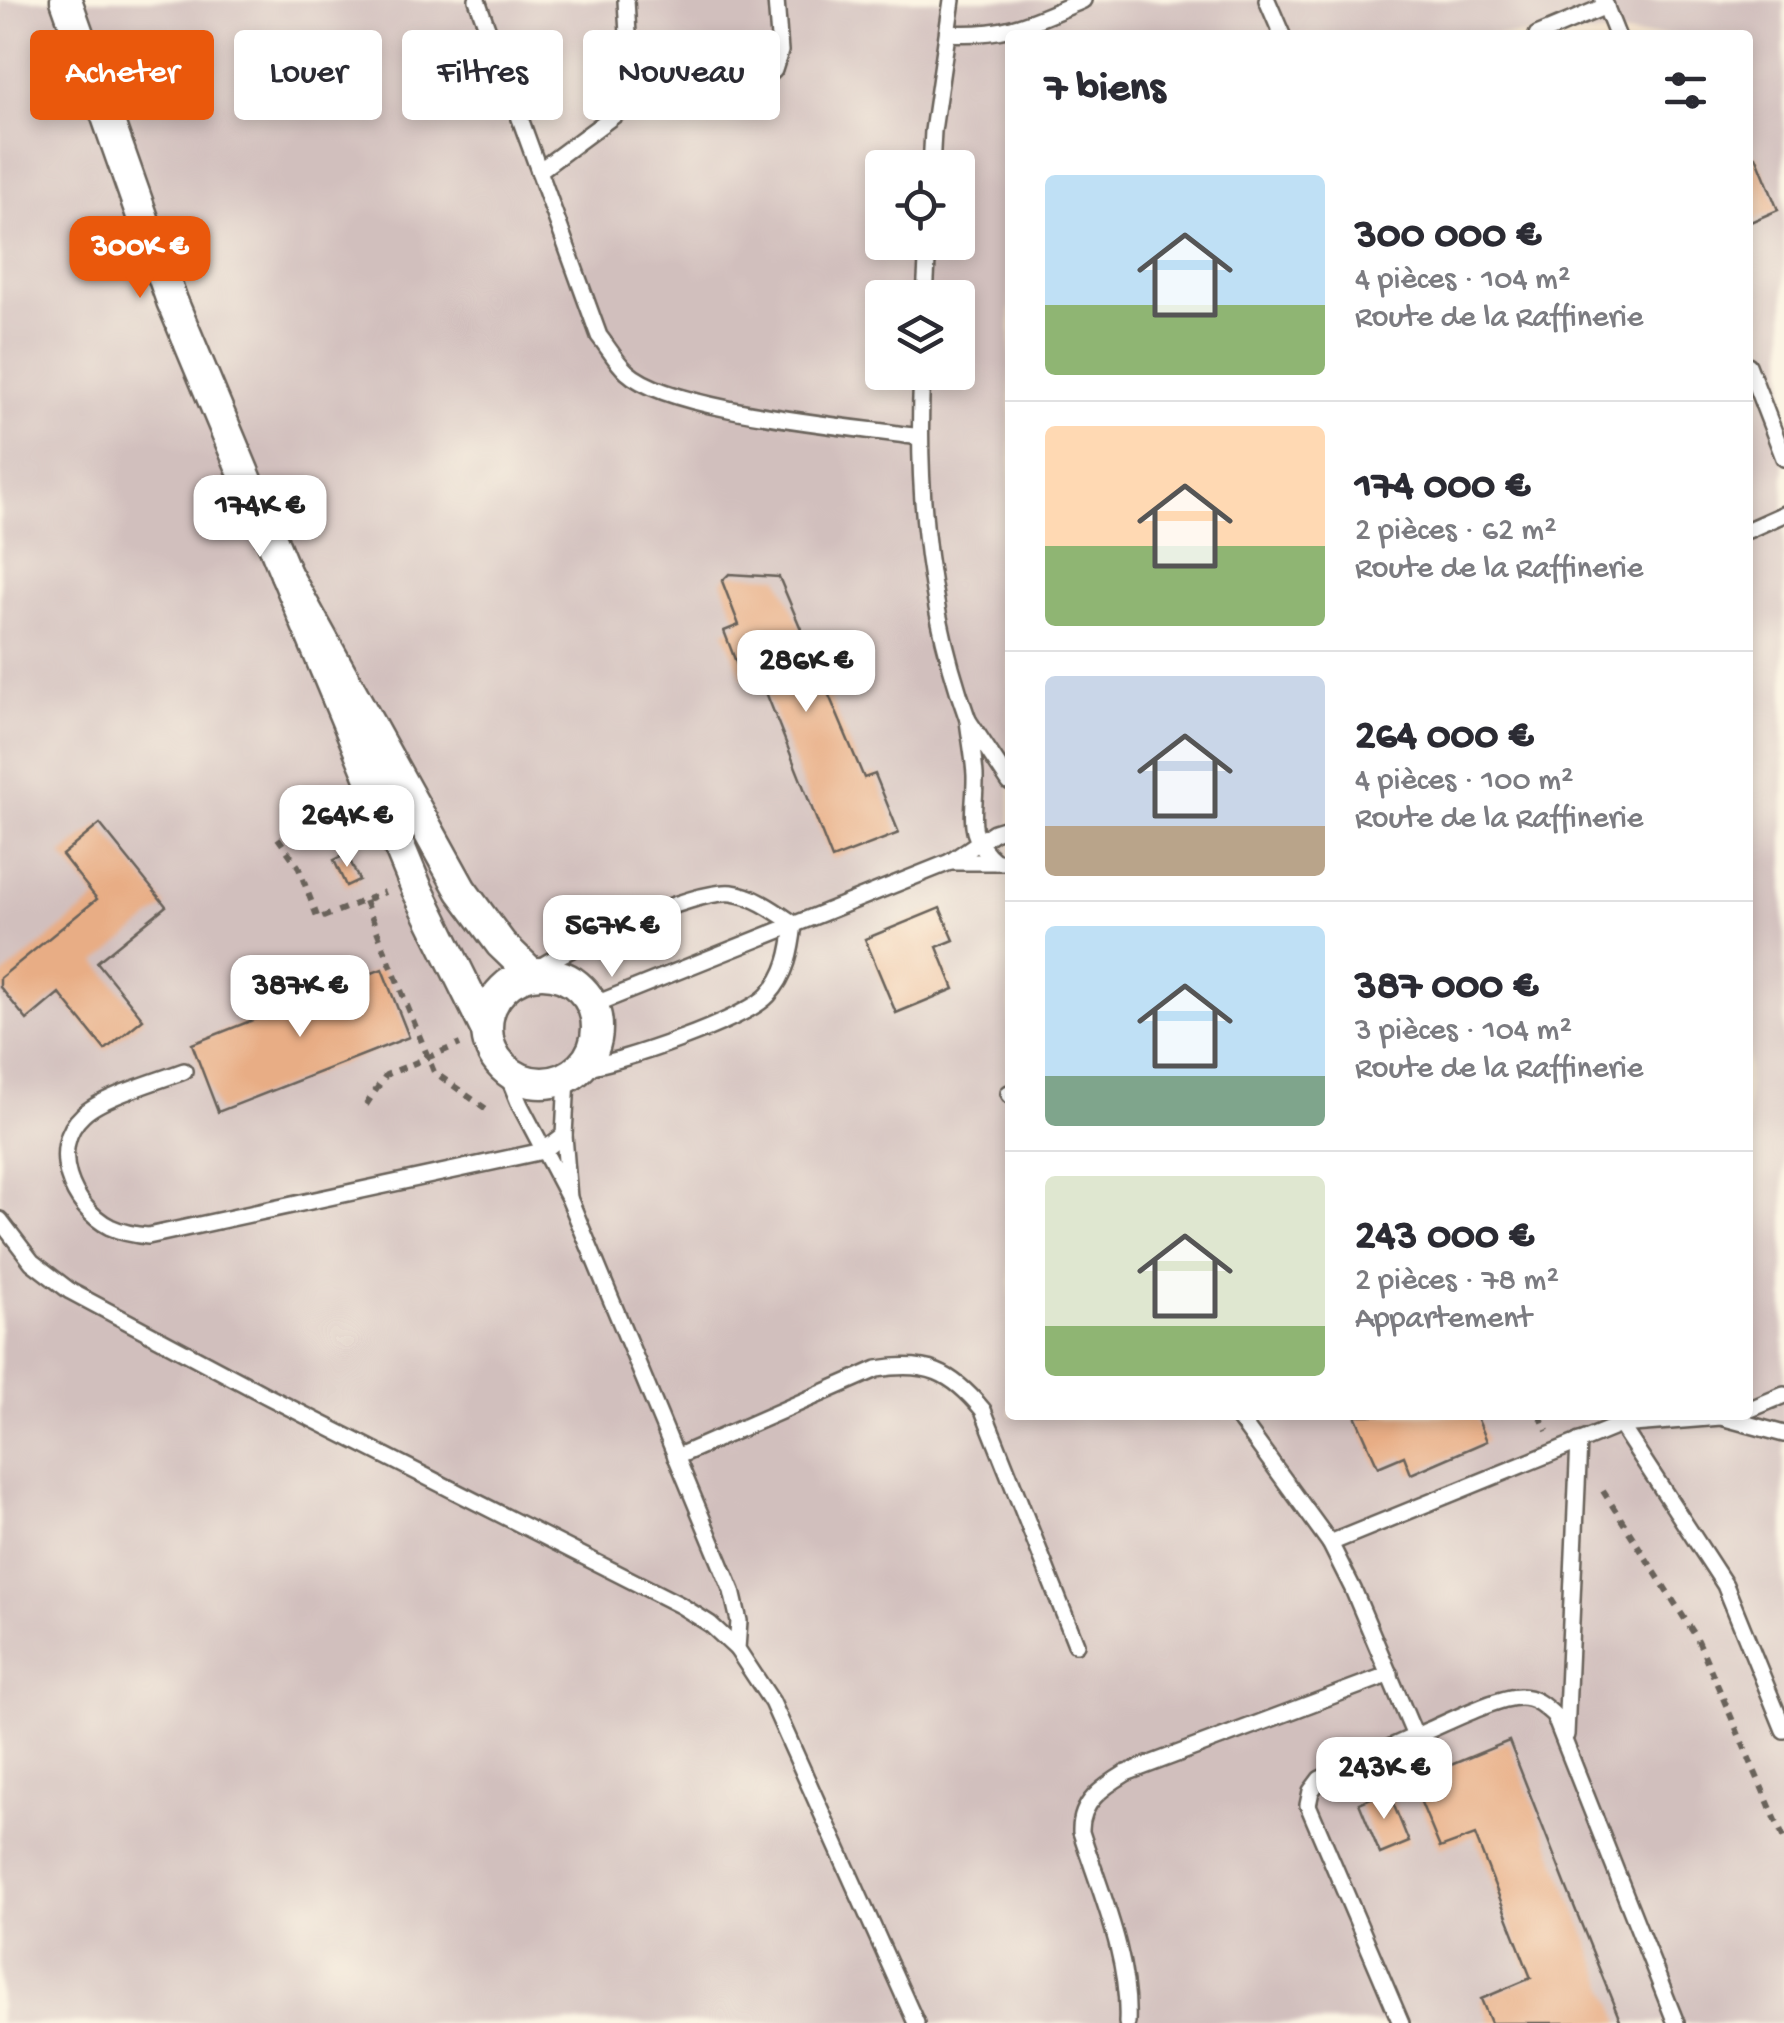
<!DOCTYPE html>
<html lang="fr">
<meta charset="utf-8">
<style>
:root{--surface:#fff;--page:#f2f2f3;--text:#2b2b33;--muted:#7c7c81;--line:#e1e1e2;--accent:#ea580c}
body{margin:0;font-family:"Gochi Hand",sans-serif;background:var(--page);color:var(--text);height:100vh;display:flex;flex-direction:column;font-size:38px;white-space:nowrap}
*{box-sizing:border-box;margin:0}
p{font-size:32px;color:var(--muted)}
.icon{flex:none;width:55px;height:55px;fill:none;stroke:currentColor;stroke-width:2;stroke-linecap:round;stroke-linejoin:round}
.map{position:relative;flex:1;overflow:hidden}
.sheet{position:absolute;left:1005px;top:30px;width:748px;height:1390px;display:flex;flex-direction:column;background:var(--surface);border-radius:10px;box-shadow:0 5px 15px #0003}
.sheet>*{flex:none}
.top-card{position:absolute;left:30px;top:30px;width:825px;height:90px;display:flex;gap:20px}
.fabs{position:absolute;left:865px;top:150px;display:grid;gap:20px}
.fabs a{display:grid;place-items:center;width:110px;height:110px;border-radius:10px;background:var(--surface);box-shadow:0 5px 15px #0003;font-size:50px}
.price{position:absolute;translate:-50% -85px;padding:0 22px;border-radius:20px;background:#fff;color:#222;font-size:32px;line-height:65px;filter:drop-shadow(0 2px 5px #0008)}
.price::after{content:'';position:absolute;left:50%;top:60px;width:30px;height:22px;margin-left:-15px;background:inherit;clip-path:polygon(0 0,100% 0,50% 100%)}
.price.current{background:var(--accent);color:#fff}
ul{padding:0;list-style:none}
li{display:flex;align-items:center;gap:30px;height:250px;padding:0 40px}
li+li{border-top:2px solid var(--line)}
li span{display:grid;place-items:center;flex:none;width:280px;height:200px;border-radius:10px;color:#555}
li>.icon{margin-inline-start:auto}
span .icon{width:120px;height:120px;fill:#fffc;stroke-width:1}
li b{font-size:42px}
h2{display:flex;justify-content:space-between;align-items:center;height:120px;padding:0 40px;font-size:42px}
.tag{padding:0 35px;border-radius:10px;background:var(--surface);box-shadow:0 5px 15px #0003;font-size:35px;line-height:90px}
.tag.current{background:var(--accent);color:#fff}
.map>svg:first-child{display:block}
</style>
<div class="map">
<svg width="1784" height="2023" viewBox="0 0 1784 2023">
<rect width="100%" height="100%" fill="#fcf5e5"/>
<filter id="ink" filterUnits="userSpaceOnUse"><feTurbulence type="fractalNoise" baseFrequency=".01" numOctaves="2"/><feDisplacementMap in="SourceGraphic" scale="20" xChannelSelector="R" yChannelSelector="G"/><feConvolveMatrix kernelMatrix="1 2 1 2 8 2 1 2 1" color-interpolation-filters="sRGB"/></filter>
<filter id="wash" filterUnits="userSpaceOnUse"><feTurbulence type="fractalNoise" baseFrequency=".0048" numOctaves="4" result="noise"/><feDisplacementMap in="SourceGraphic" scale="40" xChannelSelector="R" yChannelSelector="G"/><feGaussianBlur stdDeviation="2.25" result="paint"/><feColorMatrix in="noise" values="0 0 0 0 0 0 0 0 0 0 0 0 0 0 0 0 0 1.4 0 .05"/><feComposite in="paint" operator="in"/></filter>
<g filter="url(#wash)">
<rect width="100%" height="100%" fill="#f7e4cc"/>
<path fill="#d1bfbd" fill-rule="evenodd" d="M0,0H1784V2023H0ZM1010,35H1748V1415H1010ZM882,168H958V242H882ZM882,298H958V372H882Z"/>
<g id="blocks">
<g fill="#e8ad85">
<path d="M1756,156L1778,210L1748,223V159Z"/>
<path d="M729,574L779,577L864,778L875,774L899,833L832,859L758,672L742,678L724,631L739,625L722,581Z"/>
<path d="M100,824L166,906L97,962L143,1019L105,1050L59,993L27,1020L0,987V978L97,899L62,855Z"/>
<path d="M347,854L359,880L346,886L334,860Z"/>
<path d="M940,908L954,940L937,947L954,989L896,1013L865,939Z"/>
<path d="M382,969L409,1037L218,1112L192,1044Z"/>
<path d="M1355,1415H1476L1487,1441L1411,1474L1404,1456L1378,1467Z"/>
<path d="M1509,1741L1568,1891L1621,2023H1491L1481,1999L1531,1978L1475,1835L1440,1848L1412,1781Z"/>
<path d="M1388,1791L1409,1842L1380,1854L1359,1803Z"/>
</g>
</g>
</g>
<g filter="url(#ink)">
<use href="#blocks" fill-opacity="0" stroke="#69625a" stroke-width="2.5"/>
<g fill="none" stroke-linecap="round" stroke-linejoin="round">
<g stroke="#69625a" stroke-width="20">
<g id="lane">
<path d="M477,0L599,336C608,347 616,362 627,372C670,412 855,427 919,437"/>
<path d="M626,0L632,102"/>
<path d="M1267,0L1282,35"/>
<path d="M1603,0L1617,35"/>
<path d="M948,33C1005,37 1032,22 1083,0"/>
<path d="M1537,35L1606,6"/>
<path d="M931,168L933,131L952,0"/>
<path d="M539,171L632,102L699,103L735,98L754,89L774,70L780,51L776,0"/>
<path d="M925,298L928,242"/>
<path d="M1748,365L1784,458"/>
<path d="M922,372C916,489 928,610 968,720"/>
<path d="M1748,530L1784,514"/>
<path d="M1010,827L994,832L950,862H1010"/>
<path d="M996,862C963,834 976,813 975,775C974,757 970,738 968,720L1010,783"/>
<path d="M531,973C563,949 694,889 732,893C755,896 775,911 794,924C791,950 787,975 768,995C745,1020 617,1064 581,1068"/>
<path d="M593,1005L950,862"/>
<path d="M184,1071C158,1081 101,1097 83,1115C47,1148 72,1208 110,1227C123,1233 135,1235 148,1236L543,1151L564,1135"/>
<path d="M506,1071L520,1105L569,1198L564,1135L567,1078"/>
<path d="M1009,1093L1010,1095"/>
<path d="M569,1198L732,1591L739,1621L737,1649L772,1702L916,2023"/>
<path d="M0,1220L32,1262L70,1291L269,1397L680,1605L710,1624L737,1649"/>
<path d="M1748,1410L1784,1395"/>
<path d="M1237,1415L1330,1543L1620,1425L1721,1417L1784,1434"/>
<path d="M1614,1415L1725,1585L1784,1730"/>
<path d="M676,1457L877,1369C927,1361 951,1371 983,1410L1076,1644"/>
<path d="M1330,1543L1353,1589L1415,1736C1441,1726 1495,1697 1520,1697C1535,1697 1544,1706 1554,1715L1676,2023"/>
<path d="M1566,1735L1579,1441"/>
<path d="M1127,2023C1130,1958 1101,1894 1081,1832C1080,1802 1103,1787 1126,1773L1390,1674"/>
<path d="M1401,2023L1308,1805L1311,1791L1320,1779L1415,1736"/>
</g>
</g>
<g stroke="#69625a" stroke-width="35">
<g id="street">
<path d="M66,0L172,301L286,574"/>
<circle cx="542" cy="1028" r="55"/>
<path d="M486,1029L417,889L286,574L461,890L501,944L531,973"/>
</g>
</g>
<g stroke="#69625a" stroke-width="6" stroke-dasharray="8 8" stroke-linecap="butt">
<path d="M278,838L298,866L318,919L385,892"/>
<path d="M365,901L434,1072L492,1113"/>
<path d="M366,1105L386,1075L460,1044"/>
<path d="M1540,1415L1547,1431"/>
<path d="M1603,1491L1697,1638L1784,1839"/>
</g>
<use href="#lane" stroke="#fff" stroke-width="15"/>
<use href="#street" stroke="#fff" stroke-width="30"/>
</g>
</g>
</svg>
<div class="fabs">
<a><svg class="icon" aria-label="locate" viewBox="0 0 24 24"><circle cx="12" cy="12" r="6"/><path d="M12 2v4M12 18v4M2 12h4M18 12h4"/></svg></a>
<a><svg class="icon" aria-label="layers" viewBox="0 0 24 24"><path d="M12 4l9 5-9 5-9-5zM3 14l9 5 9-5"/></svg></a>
</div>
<b class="price current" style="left:140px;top:301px">300K €</b>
<b class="price" style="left:260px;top:560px">174K €</b>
<b class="price" style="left:806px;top:715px">286K €</b>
<b class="price" style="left:347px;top:870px">264K €</b>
<b class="price" style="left:612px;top:980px">567K €</b>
<b class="price" style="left:300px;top:1040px">387K €</b>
<b class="price" style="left:1384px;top:1822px">243K €</b>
<div class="top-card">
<a class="tag current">Acheter</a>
<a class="tag">Louer</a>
<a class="tag">Filtres</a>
<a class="tag">Nouveau</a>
</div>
<section class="sheet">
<h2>7 biens<svg class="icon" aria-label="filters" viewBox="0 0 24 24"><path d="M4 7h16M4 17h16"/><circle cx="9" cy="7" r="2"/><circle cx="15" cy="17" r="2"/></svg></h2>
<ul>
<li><span style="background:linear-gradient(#bfe0f5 65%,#8fb573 0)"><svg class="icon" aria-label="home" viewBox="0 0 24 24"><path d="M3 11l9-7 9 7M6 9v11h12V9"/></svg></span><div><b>300 000 €</b><p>4 pièces · 104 m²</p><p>Route de la Raffinerie</p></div></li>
<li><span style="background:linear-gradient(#ffd9b3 60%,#8fb573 0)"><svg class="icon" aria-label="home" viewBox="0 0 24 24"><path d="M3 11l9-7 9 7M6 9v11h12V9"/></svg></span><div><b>174 000 €</b><p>2 pièces · 62 m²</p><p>Route de la Raffinerie</p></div></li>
<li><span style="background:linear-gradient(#c9d6e8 75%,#b9a48a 0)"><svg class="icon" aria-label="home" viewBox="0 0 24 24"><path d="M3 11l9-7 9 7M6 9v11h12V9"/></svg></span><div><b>264 000 €</b><p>4 pièces · 100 m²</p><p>Route de la Raffinerie</p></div></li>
<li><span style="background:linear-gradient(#bfe0f5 75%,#7fa58c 0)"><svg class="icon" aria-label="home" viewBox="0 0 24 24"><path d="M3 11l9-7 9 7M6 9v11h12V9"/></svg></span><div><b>387 000 €</b><p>3 pièces · 104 m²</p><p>Route de la Raffinerie</p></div></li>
<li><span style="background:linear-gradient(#dfe7d0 75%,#8fb573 0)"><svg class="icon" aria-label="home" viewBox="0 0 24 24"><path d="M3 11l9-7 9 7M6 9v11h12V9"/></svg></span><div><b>243 000 €</b><p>2 pièces · 78 m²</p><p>Appartement</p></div></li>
</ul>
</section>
</div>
